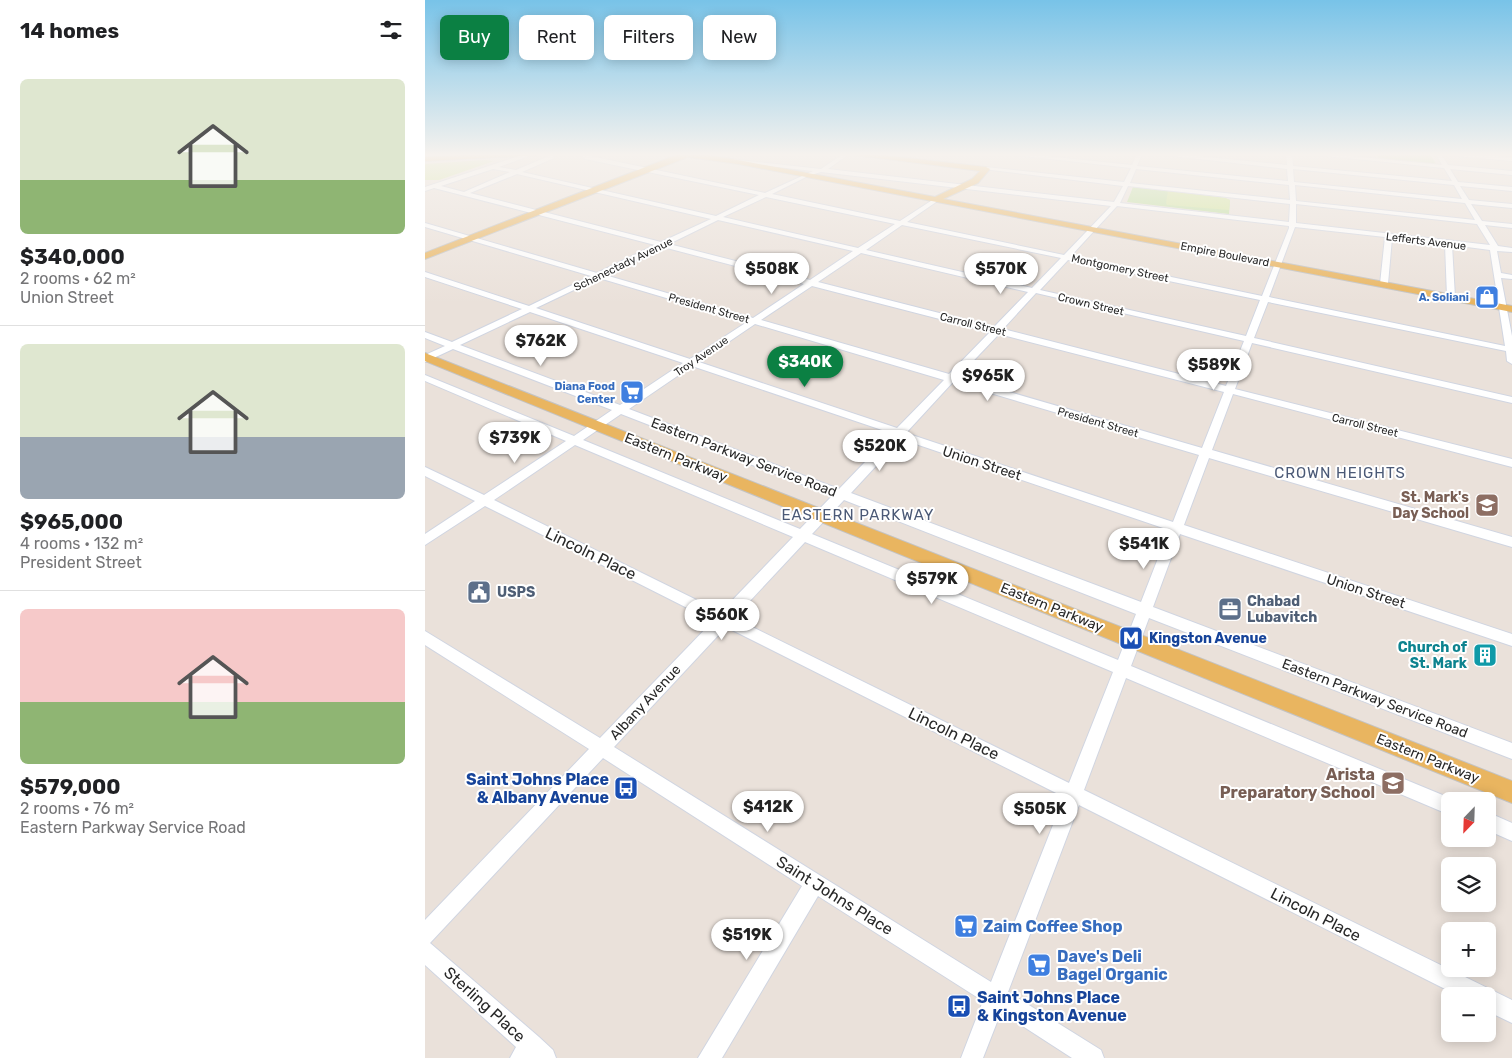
<!DOCTYPE html>
<meta charset="utf-8">
<style>
:root{--surface:#fff;--page:#f6f6f6;--text:#202124;--muted:#757577;--line:#e0e0e0;--accent:#0b8043}
body{margin:0;font-family:Rubik,sans-serif;background:var(--page);color:var(--text);height:100vh;display:flex;flex-direction:column;font-size:19px;white-space:nowrap}
*{box-sizing:border-box;margin:0}
p{font-size:16px;color:var(--muted)}
.icon{flex:none;width:28px;height:28px;fill:none;stroke:currentColor;stroke-width:2;stroke-linecap:round;stroke-linejoin:round}
.map{position:relative;flex:1;overflow:hidden}
.panel{display:flex;flex-direction:column;background:var(--surface);width:425px}
.panel>*{flex:none}
.top-card{position:absolute;left:15px;top:15px;width:475px;height:45px;display:flex;gap:10px}
.needle{width:32px;rotate:203deg}
.fabs{position:absolute;left:1016px;top:792px;display:grid;gap:10px}
.fabs a{display:grid;place-items:center;width:55px;height:55px;border-radius:8px;background:var(--surface);box-shadow:0 2px 12px #0003;font-size:25px}
.price{position:absolute;translate:-50% -42px;padding:0 11px;border-radius:18px;background:#fff;color:#222;font-size:16px;line-height:32px;filter:drop-shadow(0 1px 2px #0008)}
.price::after{content:'';position:absolute;left:50%;top:30px;width:15px;height:11px;margin-left:-8px;background:inherit;clip-path:polygon(0 0,100% 0,50% 100%)}
.price.selected{background:var(--accent);color:#fff}
ul{padding:0;list-style:none}
li{display:grid;align-content:center;gap:10px;height:265px;padding:0 20px}
li+li{border-top:1px solid var(--line)}
li span{display:grid;place-items:center;height:155px;border-radius:8px;color:#555}
li>.icon{margin-inline-start:auto}
span .icon{width:90px;height:90px;fill:#fffc;stroke-width:1}
li b{font-size:21px}
h2{display:flex;justify-content:space-between;align-items:center;height:60px;padding:0 20px;font-size:21px}
.pill{padding:0 18px;border-radius:8px;background:var(--surface);box-shadow:0 2px 12px #0003;font-size:18px;line-height:45px}
.pill.selected{background:var(--accent);color:#fff}
main{display:flex;flex:1;min-height:0}
.map>svg:first-child{display:block}
</style>
<main>
<section class="panel">
<h2>14 homes<svg class="icon" aria-label="filters" viewBox="0 0 24 24"><path d="M4 7h16M4 17h16"/><circle cx="9" cy="7" r="2"/><circle cx="15" cy="17" r="2"/></svg></h2>
<ul>
<li><span style="background:linear-gradient(#dfe7d0 65%,#8fb573 0)"><svg class="icon" aria-label="home" viewBox="0 0 24 24"><path d="M3 11l9-7 9 7M6 9v11h12V9"/></svg></span><div><b>$340,000</b><p>2 rooms · 62 m²</p><p>Union Street</p></div></li>
<li><span style="background:linear-gradient(#dfe7d0 60%,#9aa5b1 0)"><svg class="icon" aria-label="home" viewBox="0 0 24 24"><path d="M3 11l9-7 9 7M6 9v11h12V9"/></svg></span><div><b>$965,000</b><p>4 rooms · 132 m²</p><p>President Street</p></div></li>
<li><span style="background:linear-gradient(#f6c9c9 60%,#8fb573 0)"><svg class="icon" aria-label="home" viewBox="0 0 24 24"><path d="M3 11l9-7 9 7M6 9v11h12V9"/></svg></span><div><b>$579,000</b><p>2 rooms · 76 m²</p><p>Eastern Parkway Service Road</p></div></li>
</ul>
</section>
<div class="map">
<svg width="1087" height="1058" viewBox="0 0 1087 1058">
<rect width="100%" height="100%" fill="#eae1da"/>
<g fill="#bbde99">
<path d="M952,154H1005L1011,164L953,159Z"/>
<path d="M708,187L800,198L805,200L804,214L702,202Z"/>
</g>
<g fill="#cfe595">
<path d="M60,160L69,161L14,180H0V164Z"/>
<path d="M743,191L800,198L805,200L804,210L742,205L741,203Z"/>
</g>
<g fill="none" stroke-linecap="round" stroke-linejoin="round">
<g stroke="#d0d5e1" stroke-width="2">
<g id="minor">
<path d="M100,154L107,155L74,167L91,170L124,156L123,154H129V158L97,172L291,216L334,195L160,159L156,154L340,193L388,171L307,162L305,159L396,169L418,154H424L403,169L689,202L698,186L558,169L561,167L699,182L706,168L579,154H601L707,165L712,154H717L712,166L863,181L862,169L729,154H752L862,165L861,154H867L868,166L1027,181L1019,168L881,154H905L1017,165L1011,154H1016L1023,165L1087,171V175L1025,169L1033,182L1087,187V191L1035,186L1044,200L1087,204V208L1046,204L1057,221L1087,224V228L1060,225L1073,246L1087,248V252L1072,251L1076,273L1087,275V279L1076,278L1087,336V364L1082,361L1081,351L843,302L829,338L1087,397V403L827,343L810,389L1087,459V467L808,394L787,450L1087,537V547L784,458L759,525L1087,634V646L755,534L728,607L1087,743V759L724,618L706,666L1032,801H1025V815L701,678L659,790L1087,1000V1023L1062,1011V996H1034L654,805L583,992L676,1050L679,1058H647L576,1012L558,1058H536L558,1001L393,896L297,1058H273L377,886L178,758L5,943L114,1037L128,1050L131,1058H85L91,1047L0,965V920L164,749L0,645V631L175,738L288,621L60,506L0,545V534L50,501L0,476V467L59,495L141,441L0,381V375L149,436L187,410L28,349L0,362V355L20,346L0,338V332L27,342L97,309L0,277V272L104,306L166,276L0,227V223L172,273L230,245L9,188L0,191V187ZM68,169L85,172L39,192L16,186ZM711,169L864,185L865,200L705,183ZM868,169L1029,185L1037,199L869,182ZM396,172L686,206L639,255L482,222L514,200L512,197L475,221L347,194L383,176ZM92,174L286,219L236,242L45,193ZM870,185L1040,203L1050,220L871,201ZM703,186L865,204L864,222L695,203ZM341,197L470,224L433,248L298,217ZM871,204L1052,224L1065,245L871,223ZM692,206L864,226V228L837,296L646,256ZM293,220L428,251L385,280L244,244ZM477,225L636,258L607,288L441,250ZM870,227L960,237L955,284L959,286L963,284L967,238L1020,244L1022,297L1026,299L1030,297L1027,245L1065,250L1080,346L844,297ZM238,247L379,284L328,318L180,275ZM436,253L603,292L569,327L393,282ZM643,260L835,300L821,336L615,290ZM174,278L322,322L265,359L111,308ZM387,286L565,332L524,374L336,320ZM611,293L819,341L801,386L578,329ZM105,312L258,363L195,405L35,345ZM330,324L519,380L472,428L274,362ZM574,334L799,392L777,448L533,377ZM267,366L463,432L467,434L414,489L204,409ZM528,382L774,455L748,522L481,433ZM196,414L407,496L375,529L158,440ZM476,439L744,530L716,602L426,493ZM150,445L368,537L296,612L69,500ZM419,500L711,614L693,660L387,534ZM380,542L688,672L644,783L309,618ZM301,627L639,797L566,982L189,747Z"/>
<path d="M1029,154L1087,157V161L1031,156Z"/>
<path d="M1062,812L1087,823V841L1062,830Z"/>
</g>
</g>
<g stroke="#c3c3c3" stroke-width="2">
<g id="major">
<path d="M63,154H133L0,161V157Z"/>
<path d="M254,154H275L313,160L510,197L547,179L555,171L422,154H448L561,167L565,169L553,183L518,199L1087,306V312L313,164L263,157L0,259V253Z"/>
<path d="M0,353L1087,781V803L0,361Z"/>
</g>
</g>
<use href="#minor" fill="#fff" fill-rule="evenodd"/>
<use href="#major" fill="#e9b560" fill-rule="evenodd"/>
</g>
<linearGradient id="sky" x2="0" y2="1"><stop stop-color="#78c3e8"/><stop offset="0.51" stop-color="#f6f2ee"/><stop offset="1" stop-color="#f6f2ee" stop-opacity="0"/></linearGradient>
<rect width="1087" height="303" fill="url(#sky)"/>
<defs>
<g id="shop-square" transform="scale(1.25)"><rect x="-9" y="-9" width="18" height="18" rx="4" fill="#3f7fe0" stroke="#fff"/><path d="M-5-2.5h2.3a2.7 3.5 0 0 1 5.4 0H5L5.5 6h-11ZM-1.5-2.5h3a1.5 2.3 0 0 0-3 0Z" fill="#fff"/></g>
<g id="supermarket-square" transform="scale(1.25)"><rect x="-9" y="-9" width="18" height="18" rx="4" fill="#3f7fe0" stroke="#fff"/><path d="M-6-5.5h2.5l.6 2H6L4.5 2H-2.5L-4.4-4H-6ZM-1.5 3.2a1.3 1.3 0 1 0 .1 0ZM3 3.2a1.3 1.3 0 1 0 .1 0Z" fill="#fff"/></g>
<g id="school-square" transform="scale(1.25)"><rect x="-9" y="-9" width="18" height="18" rx="4" fill="#8d6e63" stroke="#fff"/><path d="M0-5L7-2L0 1L-7-2ZM-4 1L0 2.5L4 1V4Q0 6-4 4Z" fill="#fff"/></g>
<g id="civic-square" transform="scale(1.25)"><rect x="-9" y="-9" width="18" height="18" rx="4" fill="#5c6f8a" stroke="#fff"/><path d="M-.6-6.5H3V-4.5H.6V-3L4-1V1h2V6H-6V1h2V-1L-.6-3ZM-1.2 2.5V6h2.4V2.5Z" fill="#fff"/></g>
<g id="office-square" transform="scale(1.25)"><rect x="-9" y="-9" width="18" height="18" rx="4" fill="#5c6f8a" stroke="#fff"/><path d="M-6-3h4V-5.5h4V-3h4V5H-6ZM-1-4.5V-3h2v-1.5ZM-6 0V1H6V0Z" fill="#fff"/></g>
<g id="metro-square" transform="scale(1.25)"><rect x="-9" y="-9" width="18" height="18" rx="4" fill="#1a4fb4" stroke="#fff"/><path d="M-5.5 5V-5H-3L0 0L3-5H5.5V5H3V-.5L0 4L-3-.5V5Z" fill="#fff"/></g>
<g id="building-square" transform="scale(1.25)"><rect x="-9" y="-9" width="18" height="18" rx="4" fill="#0f9aa8" stroke="#fff"/><path d="M-4-6H4V6H1V3H-1V6H-4ZM-2.5-4.3h1.7v1.8h-1.7ZM.8-4.3h1.7v1.8H.8ZM-2.5-1h1.7V.8h-1.7ZM.8-1h1.7V.8H.8Z" fill="#fff"/></g>
<g id="bus-square" transform="scale(1.25)"><rect x="-9" y="-9" width="18" height="18" rx="4" fill="#1a4fb4" stroke="#fff"/><path d="M-5-6H5V4H4V6H2V4H-2V6H-4V4H-5ZM-3.5-4V0h7V-4ZM-3.5 1.2v1.5H-2V1.2ZM2 1.2v1.5H3.5V1.2Z" fill="#fff"/></g>
</defs>
<g fill-rule="evenodd">
<use href="#shop-square" x="1062" y="297"/>
<use href="#supermarket-square" x="207" y="392"/>
<use href="#school-square" x="1062" y="505"/>
<use href="#civic-square" x="54" y="592"/>
<use href="#office-square" x="805" y="609"/>
<use href="#metro-square" x="706" y="638"/>
<use href="#building-square" x="1060" y="655"/>
<use href="#school-square" x="968" y="783"/>
<use href="#bus-square" x="201" y="788"/>
<use href="#supermarket-square" x="541" y="926"/>
<use href="#supermarket-square" x="614" y="965"/>
<use href="#bus-square" x="534" y="1006"/>
</g>
<g text-anchor="middle" stroke-width="4" stroke-linejoin="round" paint-order="stroke">
<g font-size="11" fill="#282828" stroke="#fff">
<text transform="translate(1001 241) rotate(7)" y="4">Lefferts Avenue</text>
<text transform="translate(800 254) rotate(11)" y="4">Empire Boulevard</text>
<text transform="translate(198 264) rotate(-26)" y="4">Schenectady Avenue</text>
<text transform="translate(695 268) rotate(12)" y="4">Montgomery Street</text>
<text transform="translate(666 304) rotate(13)" y="4">Crown Street</text>
<text transform="translate(284 308) rotate(16)" y="4">President Street</text>
<text transform="translate(548 324) rotate(14)" y="4">Carroll Street</text>
<text transform="translate(276 356) rotate(-34)" y="4">Troy Avenue</text>
<text transform="translate(673 422) rotate(16)" y="4">President Street</text>
<text transform="translate(940 425) rotate(14)" y="4">Carroll Street</text>
</g>
<g font-size="11" font-weight="bold" fill="#366cbe" stroke="#fff" text-anchor="end">
<text x="1044" y="301">A. Soliani</text>
<text x="190" y="390">Diana Food<tspan x="190" dy="13">Center</tspan></text>
</g>
<g font-size="14" fill="#282828" stroke="#fff">
<text transform="translate(251 457) rotate(22)" y="5">Eastern Parkway</text>
<text transform="translate(319 457) rotate(21)" y="5">Eastern Parkway Service Road</text>
<text transform="translate(557 463) rotate(18)" y="5">Union Street</text>
<text transform="translate(941 591) rotate(18)" y="5">Union Street</text>
<text transform="translate(627 607) rotate(22)" y="5">Eastern Parkway</text>
<text transform="translate(950 698) rotate(21)" y="5">Eastern Parkway Service Road</text>
<text transform="translate(220 702) rotate(-47)" y="5">Albany Avenue</text>
<text transform="translate(1003 758) rotate(22)" y="5">Eastern Parkway</text>
</g>
<g font-size="14" font-weight="bold" fill="#785e54" stroke="#fff" text-anchor="end">
<text x="1044" y="502">St. Mark's<tspan x="1044" dy="16">Day School</tspan></text>
</g>
<g font-size="14" font-weight="bold" fill="#4e5e75" stroke="#fff" text-anchor="start">
<text x="72" y="597">USPS</text>
<text x="822" y="606">Chabad<tspan x="822" dy="16">Lubavitch</tspan></text>
</g>
<g font-size="14" font-weight="bold" fill="#164399" stroke="#fff" text-anchor="start">
<text x="724" y="643">Kingston Avenue</text>
</g>
<g font-size="14" font-weight="bold" fill="#0d838f" stroke="#fff" text-anchor="end">
<text x="1042" y="652">Church of<tspan x="1042" dy="16">St. Mark</tspan></text>
</g>
<g font-size="15" letter-spacing="1" fill="#4b5976" stroke="#fff">
<text x="915" y="478">CROWN HEIGHTS</text>
<text x="433" y="520">EASTERN PARKWAY</text>
</g>
<g font-size="16" fill="#282828" stroke="#fff">
<text transform="translate(166 553) rotate(26)" y="6">Lincoln Place</text>
<text transform="translate(529 733) rotate(26)" y="6">Lincoln Place</text>
<text transform="translate(410 895) rotate(32)" y="6">Saint Johns Place</text>
<text transform="translate(891 914) rotate(27)" y="6">Lincoln Place</text>
<text transform="translate(60 1004) rotate(42)" y="6">Sterling Place</text>
</g>
<g font-size="16" font-weight="bold" fill="#785e54" stroke="#fff" text-anchor="end">
<text x="950" y="780">Arista<tspan x="950" dy="18">Preparatory School</tspan></text>
</g>
<g font-size="16" font-weight="bold" fill="#164399" stroke="#fff" text-anchor="end">
<text x="184" y="785">Saint Johns Place<tspan x="184" dy="18">&amp; Albany Avenue</tspan></text>
<text x="552" y="1003" text-anchor="start">Saint Johns Place<tspan x="552" dy="18">&amp; Kingston Avenue</tspan></text>
</g>
<g font-size="16" font-weight="bold" fill="#366cbe" stroke="#fff" text-anchor="start">
<text x="558" y="932">Zaim Coffee Shop</text>
<text x="632" y="962">Dave's Deli<tspan x="632" dy="18">Bagel Organic</tspan></text>
</g>
</g>
</svg>
<div class="fabs">
<a><svg class="needle" viewBox="-14 -14 28 28"><path d="M0-13l5 13h-10z" fill="#e53935"/><path d="M0 13l5-13h-10z" fill="#757577"/></svg></a>
<a><svg class="icon" aria-label="layers" viewBox="0 0 24 24"><path d="M12 4l9 5-9 5-9-5zM3 14l9 5 9-5"/></svg></a>
<a>+</a>
<a>−</a>
</div>
<b class="price" style="left:347px;top:295px">$508K</b>
<b class="price" style="left:576px;top:295px">$570K</b>
<b class="price" style="left:116px;top:367px">$762K</b>
<b class="price selected" style="left:380px;top:388px">$340K</b>
<b class="price" style="left:789px;top:391px">$589K</b>
<b class="price" style="left:563px;top:402px">$965K</b>
<b class="price" style="left:90px;top:464px">$739K</b>
<b class="price" style="left:455px;top:472px">$520K</b>
<b class="price" style="left:719px;top:570px">$541K</b>
<b class="price" style="left:507px;top:605px">$579K</b>
<b class="price" style="left:297px;top:641px">$560K</b>
<b class="price" style="left:343px;top:833px">$412K</b>
<b class="price" style="left:615px;top:835px">$505K</b>
<b class="price" style="left:322px;top:961px">$519K</b>
<div class="top-card">
<a class="pill selected">Buy</a>
<a class="pill">Rent</a>
<a class="pill">Filters</a>
<a class="pill">New</a>
</div>
</div>
</main>
